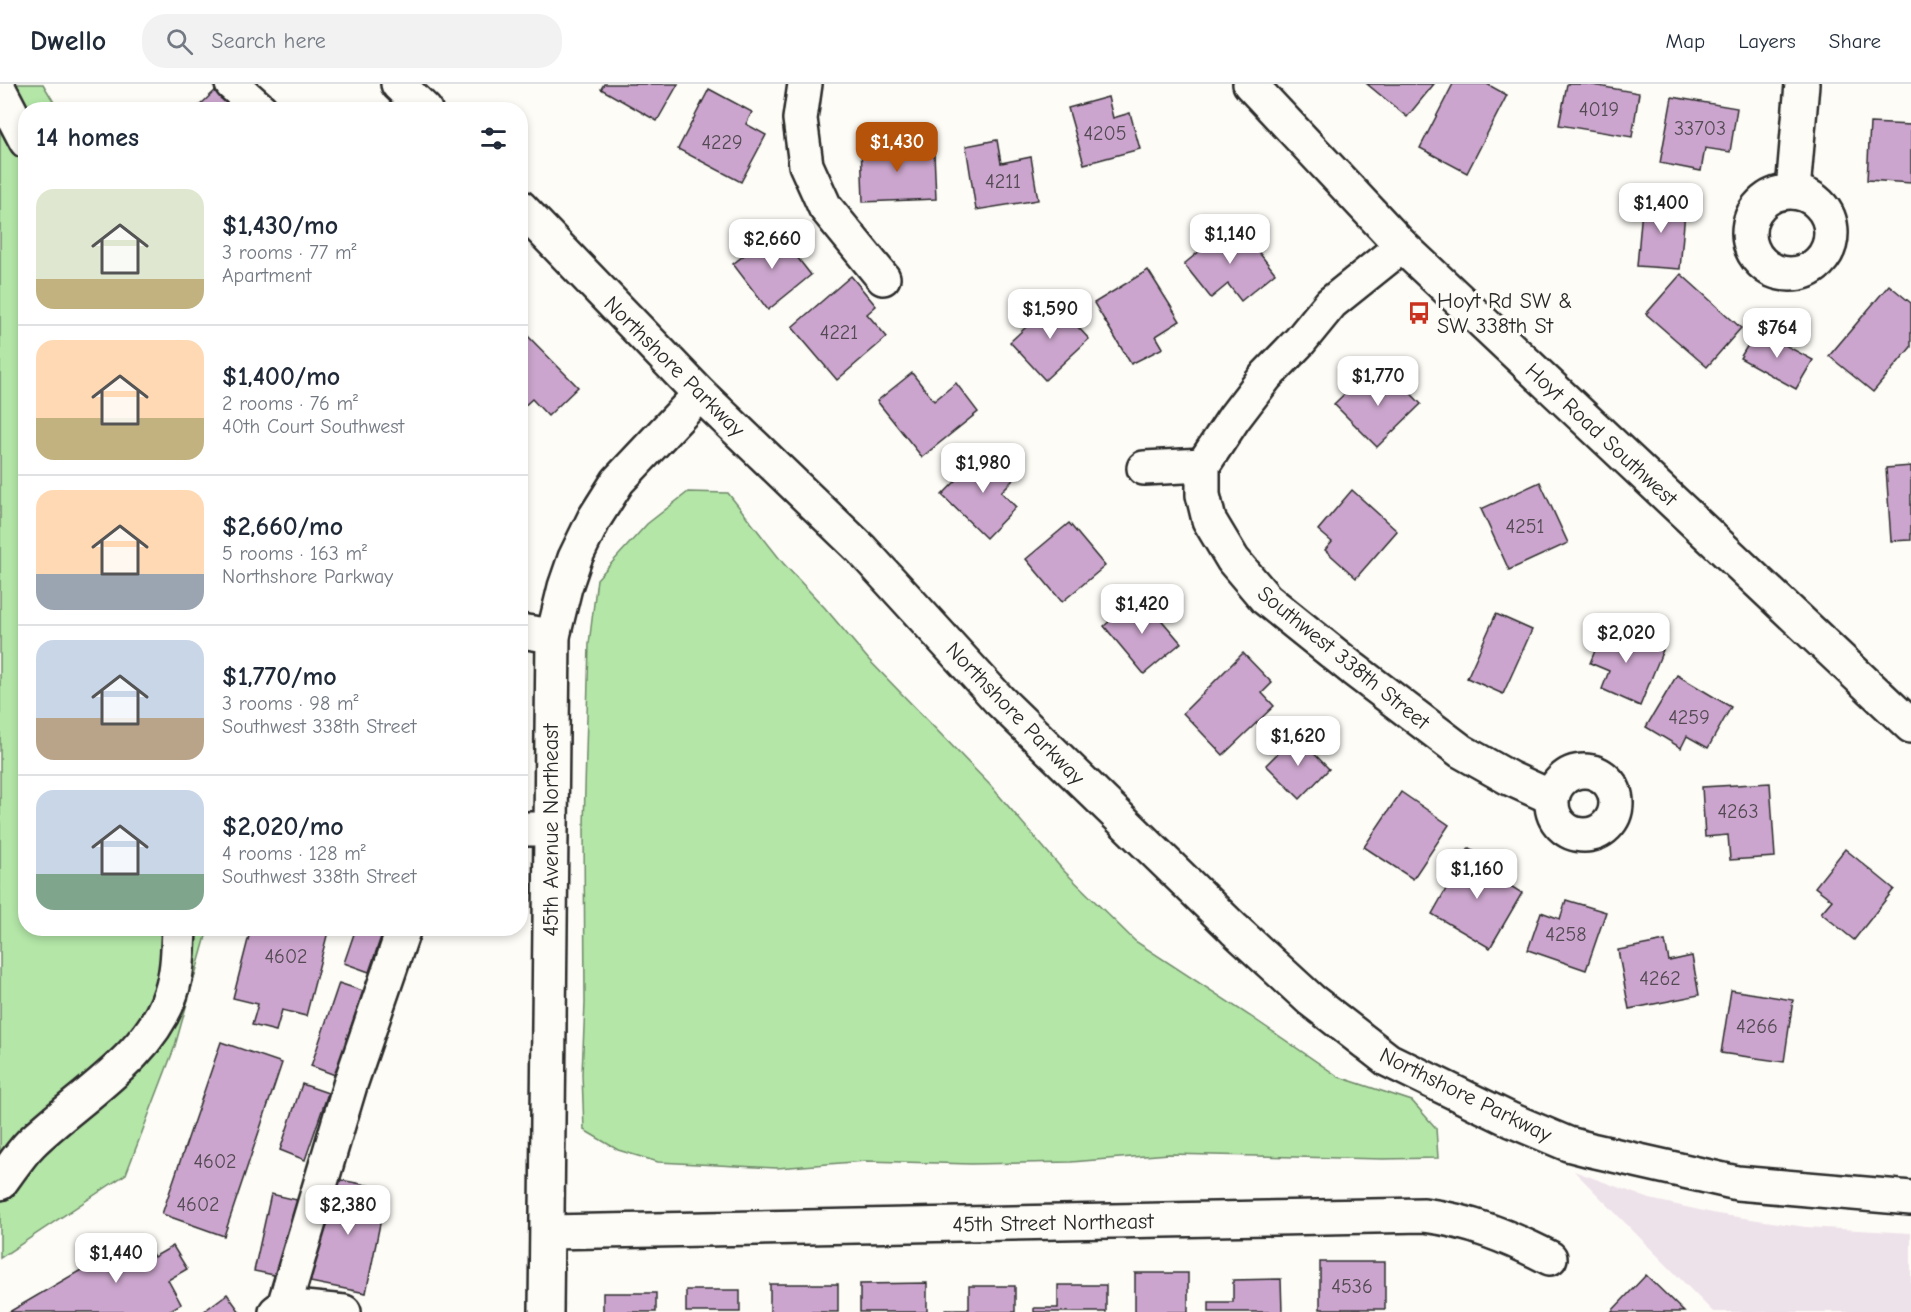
<!DOCTYPE html>
<meta charset="utf-8">
<style>
:root{--surface:#fff;--page:#f2f2f3;--text:#1f2937;--muted:#747a83;--line:#e0e1e3;--accent:#b45309}
body{margin:0;font-family:"Comic Neue",sans-serif;background:var(--page);color:var(--text);height:100vh;display:flex;flex-direction:column;font-size:22px;white-space:nowrap}
*{box-sizing:border-box;margin:0}
p{font-size:20px;color:var(--muted)}
.icon{flex:none;width:33px;height:33px;fill:none;stroke:currentColor;stroke-width:2;stroke-linecap:round;stroke-linejoin:round}
.map{position:relative;flex:1;overflow:hidden}
.drawer{position:absolute;left:18px;top:18px;width:510px;height:834px;display:flex;flex-direction:column;background:var(--surface);border-radius:24px;box-shadow:0 3px 9px #0003}
.drawer>*{flex:none}
.price{position:absolute;translate:-50% -51px;padding:0 14px;border-radius:12px;background:#fff;color:#222;font-size:20px;line-height:39px;filter:drop-shadow(0 2px 3px #0008)}
.price::after{content:'';position:absolute;left:50%;top:36px;width:18px;height:14px;margin-left:-9px;background:inherit;clip-path:polygon(0 0,100% 0,50% 100%)}
.price.current{background:var(--accent);color:#fff}
ul{padding:0;list-style:none}
li{display:flex;align-items:center;gap:18px;height:150px;padding:0 18px}
li+li{border-top:2px solid var(--line)}
li span{display:grid;place-items:center;flex:none;width:168px;height:120px;border-radius:18px;color:#555}
li>.icon{margin-inline-start:auto}
span .icon{width:72px;height:72px;fill:#fffc;stroke-width:1}
li b{font-size:26px}
h2{display:flex;justify-content:space-between;align-items:center;height:72px;padding:0 18px;font-size:26px}
header{display:flex;align-items:center;gap:36px;box-sizing:border-box;height:84px;padding:0 30px;background:var(--surface);border-bottom:2px solid var(--line)}
header strong{font-size:28px}
nav{display:flex;gap:33px;margin-inline-start:auto;font-size:21px}
.search{width:420px;height:54px;background:var(--page);display:flex;align-items:center;gap:15px;box-sizing:border-box;padding:0 21px;border-radius:24px;color:var(--muted);font-size:22px}
.map>svg:first-child{display:block}
</style>
<header>
<strong>Dwello</strong>
<div class="search"><svg class="icon" aria-label="search" viewBox="0 0 24 24"><circle cx="10" cy="10" r="6"/><path d="M15 15l6 6"/></svg>Search here</div>
<nav><a>Map</a><a>Layers</a><a>Share</a></nav>
</header>
<div class="map">
<svg width="1911" height="1228" viewBox="0 0 1911 1228">
<rect width="100%" height="100%" fill="#fdfcf7"/>
<filter id="ink" filterUnits="userSpaceOnUse"><feTurbulence type="fractalNoise" baseFrequency=".0167" numOctaves="2"/><feDisplacementMap in="SourceGraphic" scale="12" xChannelSelector="R" yChannelSelector="G"/><feConvolveMatrix kernelMatrix="1 2 1 2 8 2 1 2 1" color-interpolation-filters="sRGB"/></filter>
<g filter="url(#ink)">
<path fill="#eee2ea" d="M1574,1087L1650,1115L1717,1130L1806,1143L1911,1149V1228H1713Z"/>
<g fill="#b3e6a7" stroke="#6f8869" stroke-width="1.5">
<path d="M0,0H43L58,25L26,26V844L208,845L175,962L126,1090L0,1174Z"/>
<path d="M688,408L728,409L783,479L825,524L869,576L990,701L1063,786L1135,857L1250,932L1339,993L1412,1017L1436,1044L1438,1074L1383,1075L1169,1070L1071,1078L971,1080L866,1077L777,1084L658,1078L618,1066L584,1046L582,990L585,919L584,741L589,560L597,495L647,440Z"/>
</g>
<g fill="#cba5cd" stroke="#2b2b2b" stroke-width="1.5">
<path d="M604,0H678L657,37L601,5Z"/>
<path d="M1367,0H1434L1407,33Z"/>
<path d="M1453,0H1487L1507,11L1467,89L1420,64Z"/>
<path d="M1567,0H1587L1639,9L1632,53L1559,41Z"/>
<path d="M218,4L238,26H202L199,22Z"/>
<path d="M709,5L752,28L746,40L766,51L741,98L678,65Z"/>
<path d="M1108,13L1113,34L1130,29L1140,65L1084,80L1068,24Z"/>
<path d="M1672,13L1737,24L1730,68L1705,64L1701,87L1660,79Z"/>
<path d="M1870,39L1911,41V99L1867,96Z"/>
<path d="M997,56L1001,79L1031,73L1038,116L976,126L966,62Z"/>
<path d="M910,57V69L934,68L936,115L863,118L861,60Z"/>
<path d="M1643,114L1686,117L1680,185L1637,182Z"/>
<path d="M1235,138L1275,189L1241,217L1228,200L1211,214L1184,180Z"/>
<path d="M776,146L811,191L768,226L733,180Z"/>
<path d="M1148,186L1180,237L1156,252L1163,264L1131,280L1094,219Z"/>
<path d="M1681,190L1741,244L1707,283L1646,230Z"/>
<path d="M851,192L876,222L867,230L887,253L837,296L792,243Z"/>
<path d="M1889,201L1911,219V263L1873,308L1829,272Z"/>
<path d="M1054,217L1089,255L1045,296L1010,258Z"/>
<path d="M520,244L578,303L548,332L532,315L520,326Z"/>
<path d="M1757,246L1813,276L1796,305L1740,274Z"/>
<path d="M912,289L934,317L956,299L978,328L922,373L877,317Z"/>
<path d="M1364,291L1378,305L1393,291L1421,320L1377,363L1334,320Z"/>
<path d="M987,365L1016,393L1001,408L1016,423L986,454L942,411Z"/>
<path d="M1911,382V456L1891,457L1886,384Z"/>
<path d="M1540,398L1568,459L1509,486L1481,425Z"/>
<path d="M1352,406L1397,447L1356,494L1325,466L1332,458L1318,446Z"/>
<path d="M1069,439L1105,482L1062,518L1026,475Z"/>
<path d="M1140,511L1181,559L1144,590L1104,542Z"/>
<path d="M1496,530L1532,546L1503,610L1467,594Z"/>
<path d="M1605,542L1663,566L1640,622L1602,605L1609,587L1590,579Z"/>
<path d="M1243,569L1272,599L1262,609L1274,622L1223,671L1183,629Z"/>
<path d="M1677,591L1731,623L1708,664L1687,652L1681,664L1646,643Z"/>
<path d="M1296,651L1329,685L1300,715L1266,681Z"/>
<path d="M1770,699L1775,773L1730,776L1728,751L1705,753L1702,703Z"/>
<path d="M1401,708L1449,741L1413,795L1364,763Z"/>
<path d="M1469,764L1501,784L1496,793L1522,809L1490,864L1432,830Z"/>
<path d="M1845,765L1894,805L1854,856L1821,829L1832,816L1815,803Z"/>
<path d="M1566,816L1606,828L1586,886L1528,866L1541,828L1560,835Z"/>
<path d="M251,844H329L306,932L282,926L276,947L252,941L258,920L233,914Z"/>
<path d="M356,844H384L369,888L344,879Z"/>
<path d="M1665,857L1669,877L1692,872L1699,911L1629,925L1618,866Z"/>
<path d="M339,899L363,907L335,991L311,982Z"/>
<path d="M1731,906L1793,916L1784,978L1721,969Z"/>
<path d="M221,958L282,979L224,1152L162,1130Z"/>
<path d="M302,1000L328,1009L305,1076L280,1066Z"/>
<path d="M331,1094L387,1105L366,1209L310,1198Z"/>
<path d="M271,1110L297,1116L279,1192L254,1187Z"/>
<path d="M141,1151L154,1173L173,1162L187,1185L168,1196L181,1220L167,1228H9Z"/>
<rect x="1320" y="1178" width="65" height="47"/>
<rect x="1135" y="1189" width="53" height="39"/>
<path d="M1646,1191L1684,1228H1611Z"/>
<path d="M1281,1195L1282,1228H1209V1218H1233V1196Z"/>
<path d="M927,1199V1228H860V1200Z"/>
<rect x="770" y="1200" width="68" height="28"/>
<path d="M1058,1201H1106V1228H1034V1224H1058Z"/>
<path d="M969,1202H1015V1228H946V1225H969Z"/>
<rect x="686" y="1206" width="54" height="22"/>
<rect x="603" y="1209" width="53" height="19"/>
<path d="M227,1210L240,1228H203Z"/>
</g>
<g fill="none" stroke-linecap="round" stroke-linejoin="round">
<g stroke="#2b2b2b" stroke-width="38">
<g id="minor">
<path d="M232,0L261,26"/>
<path d="M398,0L425,26"/>
<path d="M805,0L800,35L806,81L825,123L883,194"/>
<path d="M0,7L26,57"/>
<path d="M1793,107L1802,0"/>
<circle cx="1790" cy="149" r="41"/>
<path d="M520,123L700,310L862,466L999,616L1234,845L1311,916L1388,976L1511,1036L1568,1060L1591,1066L1737,1099L1911,1114"/>
<path d="M1402,162L1331,219L1300,257L1266,292L1234,334L1203,381V411L1209,436L1233,476L1266,515L1353,585L1461,667L1509,694L1551,713"/>
<path d="M1144,384L1203,381"/>
<path d="M520,547L553,552"/>
<circle cx="1584" cy="719" r="32"/>
<path d="M520,745H550"/>
<path d="M0,1099C10,1086 19,1071 31,1059C77,1014 151,973 171,909C178,888 178,866 179,844"/>
<path d="M548,1148L1424,1131C1470,1137 1509,1153 1550,1174"/>
<path d="M284,1222L344,1228"/>
<path d="M276,1228L284,1222L350,1001L404,844"/>
<path d="M546,1228L553,552L565,503L575,474L594,435L618,397L700,310"/>
</g>
</g>
<g stroke="#2b2b2b" stroke-width="38">
<path id="major" d="M1250,0L1402,162L1911,642"/>
</g>
<use href="#minor" stroke="#fdfcf7" stroke-width="33"/>
<use href="#major" stroke="#fdfcf7" stroke-width="33"/>
</g>
</g>
<defs>
<g id="bus-bare" transform="scale(1.8)"><path d="M-5-6H5V4H4V6H2V4H-2V6H-4V4H-5ZM-3.5-4V0h7V-4ZM-3.5 1.2v1.5H-2V1.2ZM2 1.2v1.5H3.5V1.2Z" fill="#c8321e" stroke="#fdfcf7" stroke-width="2.5" paint-order="stroke"/></g>
</defs>
<g fill-rule="evenodd">
<use href="#bus-bare" x="1419" y="229"/>
</g>
<g text-anchor="middle" stroke-width="6" stroke-linejoin="round" paint-order="stroke">
<g font-size="20" fill="#534a54">
<text x="1599" y="32">4019</text>
<text x="1700" y="51">33703</text>
<text x="1105" y="56">4205</text>
<text x="722" y="65">4229</text>
<text x="1003" y="104">4211</text>
<text x="839" y="255">4221</text>
<text x="1525" y="449">4251</text>
<text x="1689" y="640">4259</text>
<text x="1738" y="734">4263</text>
<text x="1566" y="857">4258</text>
<text x="286" y="879">4602</text>
<text x="1660" y="901">4262</text>
<text x="1757" y="949">4266</text>
<text x="215" y="1084">4602</text>
<text x="198" y="1127">4602</text>
<text x="1352" y="1209">4536</text>
</g>
<g font-size="22" fill="#2b2b2b" stroke="#fdfcf7" text-anchor="start">
<text x="1437" y="224">Hoyt Rd SW &amp;<tspan x="1437" dy="25">SW 338th St</tspan></text>
</g>
<g font-size="22" fill="#2b2b2b" stroke="#fdfcf7">
<text transform="translate(675 282) rotate(45)" y="8">Northshore Parkway</text>
<text transform="translate(1602 350) rotate(43)" y="8">Hoyt Road Southwest</text>
<text transform="translate(1344 573) rotate(39)" y="8">Southwest 338th Street</text>
<text transform="translate(1016 629) rotate(46)" y="8">Northshore Parkway</text>
<text transform="translate(550 746) rotate(-90)" y="8">45th Avenue Northeast</text>
<text transform="translate(1466 1010) rotate(26)" y="8">Northshore Parkway</text>
<text transform="translate(1053 1138) rotate(-1)" y="8">45th Street Northeast</text>
</g>
</g>
</svg>
<b class="price current" style="left:897px;top:89px">$1,430</b>
<b class="price" style="left:1661px;top:150px">$1,400</b>
<b class="price" style="left:1230px;top:181px">$1,140</b>
<b class="price" style="left:772px;top:186px">$2,660</b>
<b class="price" style="left:1050px;top:256px">$1,590</b>
<b class="price" style="left:1777px;top:275px">$764</b>
<b class="price" style="left:1378px;top:323px">$1,770</b>
<b class="price" style="left:983px;top:410px">$1,980</b>
<b class="price" style="left:1142px;top:551px">$1,420</b>
<b class="price" style="left:1626px;top:580px">$2,020</b>
<b class="price" style="left:1298px;top:683px">$1,620</b>
<b class="price" style="left:1477px;top:816px">$1,160</b>
<b class="price" style="left:348px;top:1152px">$2,380</b>
<b class="price" style="left:116px;top:1200px">$1,440</b>
<section class="drawer">
<h2>14 homes<svg class="icon" aria-label="filters" viewBox="0 0 24 24"><path d="M4 7h16M4 17h16"/><circle cx="9" cy="7" r="2"/><circle cx="15" cy="17" r="2"/></svg></h2>
<ul>
<li><span style="background:linear-gradient(#dfe7d0 75%,#c2b280 0)"><svg class="icon" aria-label="home" viewBox="0 0 24 24"><path d="M3 11l9-7 9 7M6 9v11h12V9"/></svg></span><div><b>$1,430/mo</b><p>3 rooms · 77 m²</p><p>Apartment</p></div></li>
<li><span style="background:linear-gradient(#ffd9b3 65%,#c2b280 0)"><svg class="icon" aria-label="home" viewBox="0 0 24 24"><path d="M3 11l9-7 9 7M6 9v11h12V9"/></svg></span><div><b>$1,400/mo</b><p>2 rooms · 76 m²</p><p>40th Court Southwest</p></div></li>
<li><span style="background:linear-gradient(#ffd9b3 70%,#9aa5b1 0)"><svg class="icon" aria-label="home" viewBox="0 0 24 24"><path d="M3 11l9-7 9 7M6 9v11h12V9"/></svg></span><div><b>$2,660/mo</b><p>5 rooms · 163 m²</p><p>Northshore Parkway</p></div></li>
<li><span style="background:linear-gradient(#c9d6e8 65%,#b9a48a 0)"><svg class="icon" aria-label="home" viewBox="0 0 24 24"><path d="M3 11l9-7 9 7M6 9v11h12V9"/></svg></span><div><b>$1,770/mo</b><p>3 rooms · 98 m²</p><p>Southwest 338th Street</p></div></li>
<li><span style="background:linear-gradient(#c9d6e8 70%,#7fa58c 0)"><svg class="icon" aria-label="home" viewBox="0 0 24 24"><path d="M3 11l9-7 9 7M6 9v11h12V9"/></svg></span><div><b>$2,020/mo</b><p>4 rooms · 128 m²</p><p>Southwest 338th Street</p></div></li>
</ul>
</section>
</div>
